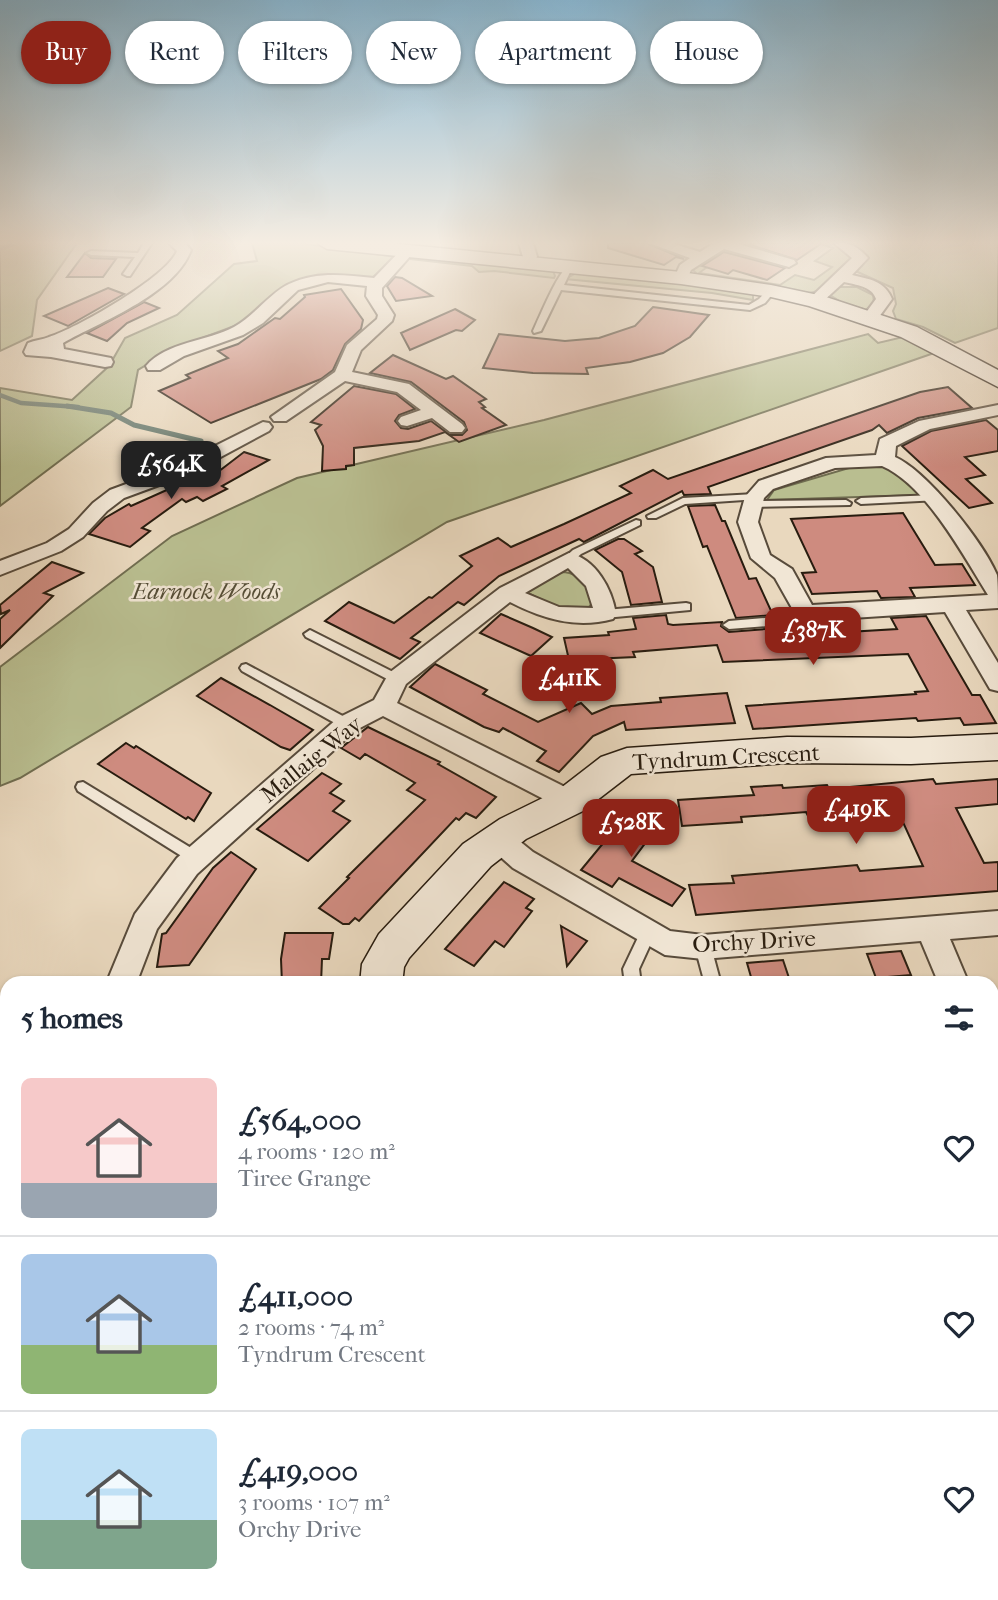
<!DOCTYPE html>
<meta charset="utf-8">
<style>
:root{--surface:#fff;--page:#f6f6f7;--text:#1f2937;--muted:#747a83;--line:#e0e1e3;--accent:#8f2418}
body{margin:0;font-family:"IM FELL French Canon",serif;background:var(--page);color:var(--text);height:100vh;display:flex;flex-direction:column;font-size:26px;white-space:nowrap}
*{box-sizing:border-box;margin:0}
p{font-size:23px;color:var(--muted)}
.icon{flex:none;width:38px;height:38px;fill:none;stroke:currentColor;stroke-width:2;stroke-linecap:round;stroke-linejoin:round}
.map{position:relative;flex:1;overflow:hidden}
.details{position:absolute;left:0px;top:976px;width:999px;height:625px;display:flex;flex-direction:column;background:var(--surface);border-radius:21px 21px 0 0;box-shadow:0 2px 5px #0004}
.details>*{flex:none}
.guide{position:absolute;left:21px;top:21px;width:957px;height:63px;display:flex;gap:14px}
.price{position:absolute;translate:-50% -60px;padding:0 16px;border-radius:14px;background:var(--accent);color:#fff;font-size:23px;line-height:46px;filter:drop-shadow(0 2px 4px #0008)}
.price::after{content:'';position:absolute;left:50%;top:42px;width:21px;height:16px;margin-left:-10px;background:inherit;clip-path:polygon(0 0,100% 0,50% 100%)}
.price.active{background:#222;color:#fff}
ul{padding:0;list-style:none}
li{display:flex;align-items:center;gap:21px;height:175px;padding:0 21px}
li+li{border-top:2px solid var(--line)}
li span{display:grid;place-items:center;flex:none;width:196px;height:140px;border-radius:10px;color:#555}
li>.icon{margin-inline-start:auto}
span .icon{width:84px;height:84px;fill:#fffc;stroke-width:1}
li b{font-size:30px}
h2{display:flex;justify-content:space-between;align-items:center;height:84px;padding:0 21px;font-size:30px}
.chip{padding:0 24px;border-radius:32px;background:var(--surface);box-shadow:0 2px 5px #0004;font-size:24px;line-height:63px}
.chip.active{background:var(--accent);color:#fff}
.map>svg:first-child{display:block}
</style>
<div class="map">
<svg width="998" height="1600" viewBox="0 0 998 1600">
<rect width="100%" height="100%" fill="#e9d8be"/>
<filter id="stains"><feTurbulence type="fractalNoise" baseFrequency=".00286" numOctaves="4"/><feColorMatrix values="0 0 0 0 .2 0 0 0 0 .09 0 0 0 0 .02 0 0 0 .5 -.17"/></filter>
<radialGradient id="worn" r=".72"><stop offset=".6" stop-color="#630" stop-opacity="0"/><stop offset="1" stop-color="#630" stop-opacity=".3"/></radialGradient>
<g fill="#b9be90" stroke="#706d50" stroke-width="2">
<path d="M0,243H77L37,300L32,336L0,351Z"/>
<path d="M252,243H300L396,257L372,278L326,275L305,278L291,284L245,322L173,349L138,370L131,407L0,506V388L72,400L109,366L125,338L177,315L234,264L257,261Z"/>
<path d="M818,243H998V328L955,343L923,327L896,319L893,311L896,304L893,288L851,269L818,291L809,293L697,274L693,270L704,259L714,262L699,273L780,285L795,275L814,280L832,267L815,261L833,248Z"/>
<path d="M415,258L553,271L555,276L554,278L494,271L479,272L472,266L410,259Z"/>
<path d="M576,273L684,282L753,294V300L712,293L565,279Z"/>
<path d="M838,287H857L873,295L874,302L866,310L841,302L830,295Z"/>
<path d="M868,334L878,343L903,337L934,353L447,522L20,778L0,786V667L172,536L297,478L544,420Z"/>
<path d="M859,465L889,466L921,495L767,500L774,490Z"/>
<path d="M564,572C582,574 589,587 592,603L589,607L563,610L528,593L529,589L556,573Z"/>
</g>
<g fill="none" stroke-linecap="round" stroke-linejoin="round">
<g stroke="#6b7b6e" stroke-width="4.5">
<path d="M0,249L16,243"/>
<path d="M0,395L21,403L78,407"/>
</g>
<path stroke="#6b7b6e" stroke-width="5" d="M67,406L111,413L134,425L201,441"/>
</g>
<g fill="#ce8b7f" stroke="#281c0f" stroke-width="2">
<path d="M608,243H647L684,259L676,257L664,265L608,248Z"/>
<path d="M745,243H822L797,260Z"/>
<path d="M724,252L785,268L767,280L733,270L728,274L702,266Z"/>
<path d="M85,253L91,258L116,259L103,277H67Z"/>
<path d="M395,277L402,278L432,296L396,301L387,286Z"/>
<path d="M108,288L124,294L68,326L44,316Z"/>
<path d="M341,289L363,320L361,329L345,344L333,370L321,379L211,423L159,391L190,378L186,375L228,358L218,351L238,344L275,318L280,319L305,297L304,295Z"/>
<path d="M144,302L159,308L127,323L107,341L87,333Z"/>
<path d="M653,307L709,315L690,337L663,353L630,362L586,368L588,374L533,373L483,368L499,334L565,341L599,338L635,326Z"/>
<path d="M455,309L475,320L462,331L456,330L410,350L401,333Z"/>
<path d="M393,355L446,379L453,376L486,399L479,402L485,407L482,408L506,425L459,442L445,432L419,441L354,448V465L346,466V469L322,471L323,446L315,430L321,425L311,422L354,386L396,394L415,409L399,415L395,421L401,428L408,429L431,421L450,435H462L467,430L464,422L411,382L370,373Z"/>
<path d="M948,387L972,408L918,418L887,433L879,425L872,430L708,487L711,494L684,495L682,491L584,542L579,539L499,576L464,605L458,602L411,638L420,642L400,659L325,621L349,602L394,623L429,597L432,598L472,566L460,556L498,538L511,547L564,524L631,493L620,486L653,470L668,479L920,392Z"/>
<path d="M986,420L998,430V451L965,457L985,475L966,479L992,503L969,508L902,446L931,431Z"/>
<path d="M162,446L182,460L156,470L137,458Z"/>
<path d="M244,452L269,460L222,486L227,489L203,501L197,497L186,502L182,499L142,528L150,531L130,547L89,534L105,518L129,504L131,506L178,485L174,482L200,471L210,478Z"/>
<path d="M715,505L722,521H725L749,579L756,578L773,615L736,618L707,546L703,547L688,506Z"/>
<path d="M903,513L935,565L962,564L975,585L910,588L915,597L881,598L877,591L812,594L802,573L816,572L791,519Z"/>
<path d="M618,539H624L642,551L635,554L653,567L662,602L631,605L622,572L595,550Z"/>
<path d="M52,562L83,573L44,593L53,596L0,648V619L10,610L1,614L0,605Z"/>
<path d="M501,614L533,628L552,637L531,656L480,633Z"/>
<path d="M666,615L668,624L673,625L722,622L721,626L729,632L778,628L781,636L897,629L891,618L926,616L972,695H980L996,723L964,725L960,718L918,721L916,718L753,729L746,706L916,694L915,692L928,691L908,654L723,662L717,645L633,652L635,657L569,660L564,638L609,635L608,632L636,629L633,618Z"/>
<path d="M435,664L487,690L483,694L538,722L581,703L592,714L611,706L661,702L660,698L727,693L735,723L626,730L624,722L593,736L559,772L537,761L546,751L503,728L499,732L484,727L410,687Z"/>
<path d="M221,678L270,705L313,730L290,750L281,747L197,696Z"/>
<path d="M368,727L440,762L438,764L496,797L476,818L466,813L459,820L456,818L359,921L355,918L349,924H343L319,908L349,878L347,877L425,800L407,790L415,783L405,777L365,754L360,759L341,748Z"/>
<path d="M126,743L134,748L136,746L211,793L194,821L188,817L186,819L98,764Z"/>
<path d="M322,773L341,784L330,793L344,801L333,811L350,821L308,861L257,829Z"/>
<path d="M933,779L936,784L998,779V804L956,808L984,863L998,862V891L696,915L689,885L734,883L732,876L813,869L857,865L860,871L923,866L897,809L808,816L806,812L741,817L742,822L682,826L678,800L754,795L751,787L782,785L783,788L827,785L829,789Z"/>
<path d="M633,807L661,822L632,861L685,889L672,906L619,878L612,887L581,870Z"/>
<path d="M231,852L256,869L189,965L157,967L162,934L166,933L213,868Z"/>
<path d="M504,882L534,899L526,908L532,911L504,947L495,941L474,966L445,949Z"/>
<path d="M561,926L587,941L567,966Z"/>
<path d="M285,933H333L329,959H322L321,984H282L281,959Z"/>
<path d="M901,951L911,975L876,978L867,954Z"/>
<path d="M783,960L791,984H753L747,963Z"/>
</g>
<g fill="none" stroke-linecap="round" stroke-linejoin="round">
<g stroke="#584b3b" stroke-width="4">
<g id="lane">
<path d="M144,243H152L130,276H127L123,274L135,257L91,255L87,253L91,251L138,253Z"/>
<path d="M568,266L572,268L564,285L749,305L759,299L768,289L775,291L765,303L750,310L561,290L541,331L534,333L533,331C540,316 557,274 568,266Z"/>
<path d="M755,494L759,495V499L685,504L656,518H648L647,516L683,498Z"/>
<path d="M935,495L939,496V500L861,504L856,501L861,498Z"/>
<path d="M846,500L851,503L850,505L753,507L748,504L753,501Z"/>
<path d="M636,520L640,521V525L581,554L573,561H565L563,559L573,550Z"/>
<path d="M686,603L690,604V610L605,618L599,614L605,610Z"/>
<path d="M805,608L811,612L809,615L792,624L729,629L723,625L729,621L789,616Z"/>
<path d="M310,630L401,676L403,679L397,683L393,682L306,637L304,634Z"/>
<path d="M246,664L352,721L354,724L347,729L342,727L242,671L240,668L242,665Z"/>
<path d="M83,782L201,854L203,858L201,862H191L78,791L76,787L78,783Z"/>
<path d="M648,925L653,927L656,932L639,969L641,984H625L623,969L643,927Z"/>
<path d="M703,940L709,942L711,947L721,984H705L695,947L697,942Z"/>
</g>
</g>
<g stroke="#584b3b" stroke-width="4">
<g id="street">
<path d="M169,243H185L191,250C175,294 102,321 63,343L64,349L111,358L113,362L111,366L105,367L51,357L26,355L24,352L28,343C35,340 42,340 49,337C77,328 167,277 177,251Z"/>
<path d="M519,243H533L537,257L529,267H519L517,264L523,257Z"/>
<path d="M649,243H671L700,252L714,243H735L794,260L796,263L789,267L724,249L691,270L686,281L681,282L674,278L680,265L690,258Z"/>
<path d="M834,243C849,243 858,246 868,258L852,275C869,279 885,281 892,299L876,321L870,323L862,318L876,299C872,286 856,285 844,282L820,304H810L807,301L852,258Z"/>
<path d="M406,249L413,253L382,288V296L394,315L392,321L361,350L352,372L409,384L462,424L465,428L462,432H450L432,418L407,426L401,425L398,421L401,417L421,410L397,392L345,381L286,421H274L271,417L335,372L347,345L377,319L378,315L366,296L367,286L328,282L298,290L263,323L243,335L184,356L160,370H148L146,366C166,342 208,341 234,327C254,316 271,292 289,284C316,271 345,275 374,278L401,250Z"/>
<path d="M998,405V415L930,429L896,446L895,457C927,471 983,542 997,575C998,584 998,598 998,608L966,610L998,663V691L990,689L945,612L821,620L797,617L775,578L751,558L738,522L745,497L759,481L826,458L876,455L880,439L919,421ZM882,466C926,485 963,555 988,595L812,605L792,569L770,555L758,522L764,498L773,489L835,468Z"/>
<path d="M263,422L269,423L272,427L269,431L189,474L124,498L107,511L83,537L61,551L0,575V561L47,543L69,529L93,503L110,490L175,466Z"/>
<path d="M569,553C596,559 612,589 616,614L613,619C576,629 543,619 510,602L406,684L397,703L579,794L583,801L579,808L570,811L561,808L383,716L356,730L197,874L157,929L136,984H106L135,914L177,858L338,718L374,700L389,673L500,588ZM568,568L586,586L593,608L559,607L525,593Z"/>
<path d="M497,827L507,831L533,852L670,931L703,935L998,911V935L950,939L969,984H939L921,941L703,959L665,955L513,868L487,845L483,838L487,831Z"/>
<path d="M7,1098V1130L0,1131V1099Z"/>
<path d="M992,1130L998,1132V1177L992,1174Z"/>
<path d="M7,1421V1495L0,1498V1424Z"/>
<rect x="992" y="1478" width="6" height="42"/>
</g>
</g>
<g stroke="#281c0f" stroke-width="3">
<g id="secondary">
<path d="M317,243H389L681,272L771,285L823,296L917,327L998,370V387L901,337L809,306L771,297L681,284L327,249Z"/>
<path d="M998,734V760L911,764L787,763L631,774L583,811L526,839L491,866L409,958L404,967L402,984H360L362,964L379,934L463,844L500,819L557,791L601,757L627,748L787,737L911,738Z"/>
<path d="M395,1594H458L461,1600H397Z"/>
</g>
</g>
<use href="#lane" fill="#f1e6d5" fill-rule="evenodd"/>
<use href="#street" fill="#f1e6d5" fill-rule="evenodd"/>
<use href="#secondary" fill="#f1e6d5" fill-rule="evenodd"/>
</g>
<linearGradient id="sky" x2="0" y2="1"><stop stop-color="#88b6d1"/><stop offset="0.52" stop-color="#f5ede2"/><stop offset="1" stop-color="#f5ede2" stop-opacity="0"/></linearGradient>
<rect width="998" height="467" fill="url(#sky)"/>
<g text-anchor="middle" stroke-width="5" stroke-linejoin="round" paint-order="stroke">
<g font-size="23" font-style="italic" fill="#544d36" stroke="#f1e6d5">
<text x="206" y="599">Earnock Woods</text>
</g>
<g font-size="23" fill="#281c0f" stroke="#f1e6d5">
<text transform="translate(726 757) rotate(-3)" y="8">Tyndrum Crescent</text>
<text transform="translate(311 759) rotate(-39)" y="8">Mallaig Way</text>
<text transform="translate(754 941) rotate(-3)" y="8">Orchy Drive</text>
</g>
</g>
<rect width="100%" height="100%" filter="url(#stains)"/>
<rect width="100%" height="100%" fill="url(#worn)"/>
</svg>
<b class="price active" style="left:171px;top:501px">£564K</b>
<b class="price" style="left:813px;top:667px">£387K</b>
<b class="price" style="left:569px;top:715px">£411K</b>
<b class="price" style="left:856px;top:846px">£419K</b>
<b class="price" style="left:631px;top:859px">£528K</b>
<div class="guide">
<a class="chip active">Buy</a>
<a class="chip">Rent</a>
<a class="chip">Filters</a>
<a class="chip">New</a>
<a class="chip">Apartment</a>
<a class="chip">House</a>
</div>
<section class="details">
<h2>5 homes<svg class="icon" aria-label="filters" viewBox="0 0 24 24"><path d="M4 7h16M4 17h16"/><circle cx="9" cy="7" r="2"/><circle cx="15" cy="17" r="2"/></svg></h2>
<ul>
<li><span style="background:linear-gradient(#f6c9c9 75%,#9aa5b1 0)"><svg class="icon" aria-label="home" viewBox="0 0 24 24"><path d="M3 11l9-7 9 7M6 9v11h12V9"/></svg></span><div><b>£564,000</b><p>4 rooms · 120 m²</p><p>Tiree Grange</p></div><svg class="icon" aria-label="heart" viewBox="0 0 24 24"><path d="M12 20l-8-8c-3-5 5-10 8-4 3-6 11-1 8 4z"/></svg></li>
<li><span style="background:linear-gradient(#a9c7e8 65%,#8fb573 0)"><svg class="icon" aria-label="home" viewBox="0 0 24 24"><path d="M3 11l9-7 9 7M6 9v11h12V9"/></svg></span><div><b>£411,000</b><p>2 rooms · 74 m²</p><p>Tyndrum Crescent</p></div><svg class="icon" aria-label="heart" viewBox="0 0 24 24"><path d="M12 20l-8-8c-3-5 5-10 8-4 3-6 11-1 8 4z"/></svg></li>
<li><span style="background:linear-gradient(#bfe0f5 65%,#7fa58c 0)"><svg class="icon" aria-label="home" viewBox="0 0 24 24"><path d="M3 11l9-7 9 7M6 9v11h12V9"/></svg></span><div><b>£419,000</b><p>3 rooms · 107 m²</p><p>Orchy Drive</p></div><svg class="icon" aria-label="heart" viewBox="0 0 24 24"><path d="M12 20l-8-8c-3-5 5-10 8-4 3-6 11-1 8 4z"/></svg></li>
</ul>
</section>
</div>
